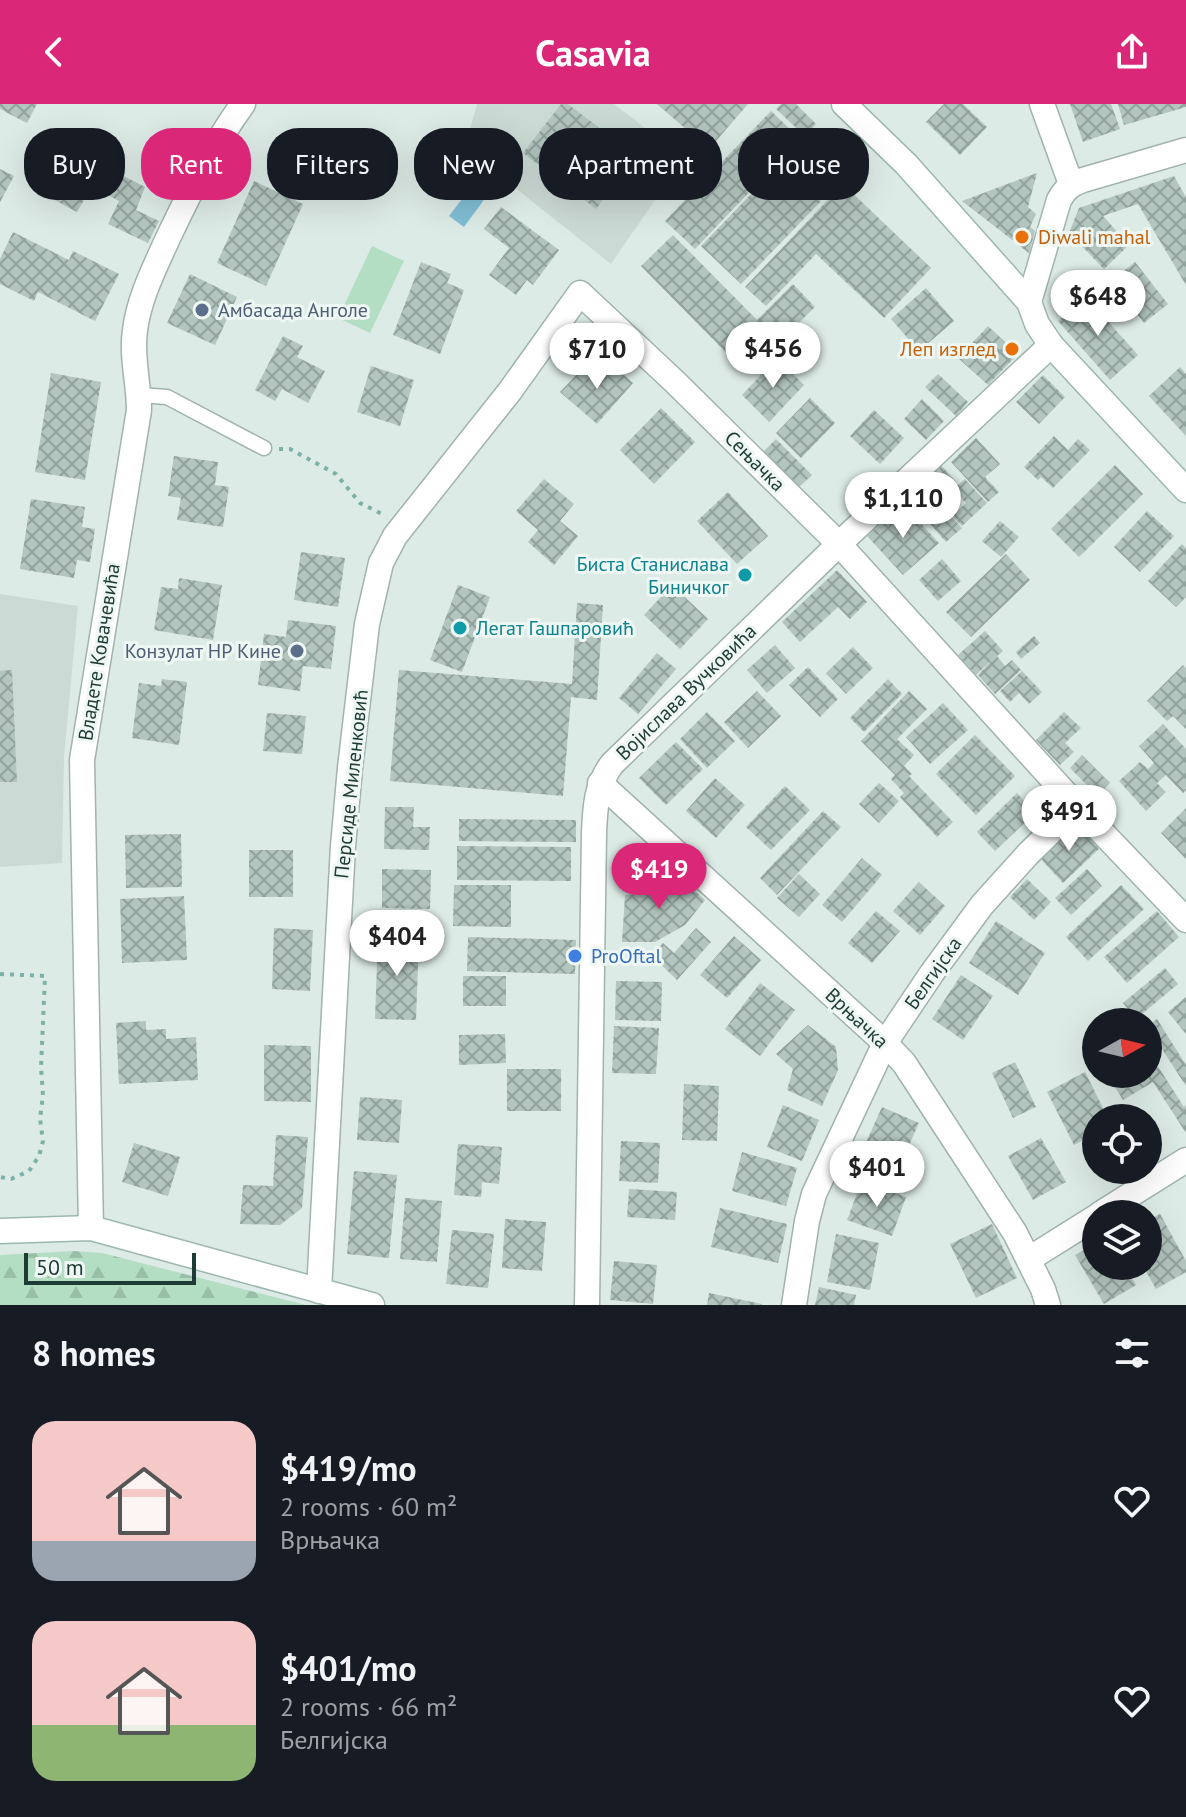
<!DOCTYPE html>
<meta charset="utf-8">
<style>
:root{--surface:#171b24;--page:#20242c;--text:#f1f3f6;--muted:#9ea1a6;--accent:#db2777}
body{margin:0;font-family:"PT Sans",sans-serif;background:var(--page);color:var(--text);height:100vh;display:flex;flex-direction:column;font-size:30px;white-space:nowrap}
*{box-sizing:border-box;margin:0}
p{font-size:26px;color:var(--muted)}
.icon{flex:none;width:44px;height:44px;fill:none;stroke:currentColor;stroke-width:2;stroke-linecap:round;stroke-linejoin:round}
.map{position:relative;height:1201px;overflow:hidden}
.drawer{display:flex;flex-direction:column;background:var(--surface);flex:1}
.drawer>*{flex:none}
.guide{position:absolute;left:24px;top:24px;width:1138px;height:72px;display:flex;gap:16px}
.needle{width:52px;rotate:82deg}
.tools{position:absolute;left:1082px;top:904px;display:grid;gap:16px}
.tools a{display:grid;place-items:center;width:80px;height:80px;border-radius:50%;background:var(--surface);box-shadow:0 8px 32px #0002;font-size:40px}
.scale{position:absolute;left:24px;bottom:20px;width:172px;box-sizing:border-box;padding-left:8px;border:4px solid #1e3b36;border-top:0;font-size:22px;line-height:28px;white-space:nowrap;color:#1e3b36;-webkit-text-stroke:6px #eef7f3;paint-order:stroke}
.price{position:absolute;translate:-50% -68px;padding:0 18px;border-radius:28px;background:#fff;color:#222;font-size:26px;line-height:52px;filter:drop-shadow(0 2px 4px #0008)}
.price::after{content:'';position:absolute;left:50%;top:48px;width:24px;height:18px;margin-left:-12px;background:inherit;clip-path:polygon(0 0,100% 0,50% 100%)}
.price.active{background:var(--accent);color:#fff}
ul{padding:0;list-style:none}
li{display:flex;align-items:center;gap:24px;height:200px;padding:0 32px}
li span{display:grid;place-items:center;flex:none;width:224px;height:160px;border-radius:24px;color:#555}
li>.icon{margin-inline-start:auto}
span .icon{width:96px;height:96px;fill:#fffc;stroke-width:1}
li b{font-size:34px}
h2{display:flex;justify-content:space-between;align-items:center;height:96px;padding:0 32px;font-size:34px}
.chip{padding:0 28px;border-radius:32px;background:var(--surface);box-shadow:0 8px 32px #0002;font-size:28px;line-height:72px}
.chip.active{background:var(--accent);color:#fff}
header{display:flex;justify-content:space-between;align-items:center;height:104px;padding:0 32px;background:var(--accent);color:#fff;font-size:36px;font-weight:700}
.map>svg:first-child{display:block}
</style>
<header><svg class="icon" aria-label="back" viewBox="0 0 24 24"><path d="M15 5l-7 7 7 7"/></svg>Casavia<svg class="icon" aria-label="share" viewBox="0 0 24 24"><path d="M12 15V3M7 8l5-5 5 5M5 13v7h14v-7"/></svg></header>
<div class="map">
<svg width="1186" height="1201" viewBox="0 0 1186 1201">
<defs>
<pattern id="forest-firs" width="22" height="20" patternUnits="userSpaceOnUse" patternTransform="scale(2)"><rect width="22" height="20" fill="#b4dec4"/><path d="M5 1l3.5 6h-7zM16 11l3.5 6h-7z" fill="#9abfa9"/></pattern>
<pattern id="building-cross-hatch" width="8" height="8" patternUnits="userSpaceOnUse" patternTransform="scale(2)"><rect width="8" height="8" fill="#b3c5bf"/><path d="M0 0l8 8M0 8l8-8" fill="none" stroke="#91a19c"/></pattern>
</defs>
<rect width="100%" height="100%" fill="#ddebe6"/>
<g fill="#ccdad5">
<path d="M477,0H614L684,54L611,160L465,44Z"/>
<path d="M0,490L78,502L64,654L62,759L0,763Z"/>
</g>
<path fill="#b4dec4" d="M372,142L404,157L370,229L338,214Z"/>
<path fill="url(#forest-firs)" d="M74,1147L102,1149L306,1201H0V1151Z"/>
<path fill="#80bfd5" d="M472,82L486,93L464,123L449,112Z"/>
<g fill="url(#building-cross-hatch)">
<path d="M0,0H37L27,19L0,5Z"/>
<path d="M561,0H568L636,52L596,105L523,49Z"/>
<path d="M657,0H748L709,45Z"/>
<path d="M781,0H796L816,20L805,32L776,5Z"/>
<path d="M944,0H963L987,23L960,51L926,18Z"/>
<path d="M1070,0H1111L1120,25L1083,38Z"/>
<path d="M1118,0H1186V3L1124,21Z"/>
<path d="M771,7L800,35L695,145L665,117Z"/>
<path d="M62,40L145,83L136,106L159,117L148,139L108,120L119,97L92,82L77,108L38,87Z"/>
<path d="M781,59L821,97L741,180L701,142Z"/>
<path d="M0,65L14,72L0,98Z"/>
<path d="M1037,69L1028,103L1036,110L1030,123L1035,127L1029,149L962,97Z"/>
<path d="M1174,72L1186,93V181L1138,100L1103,112L1129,141L1104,165L1069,129L1079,104Z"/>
<path d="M254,77L303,100L266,182L217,159Z"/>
<path d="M843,80L931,164L884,214L816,150L766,202L745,183Z"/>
<path d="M501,103L559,146L533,181L527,176L516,191L489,171L509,144L484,125Z"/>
<path d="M13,128L69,156L73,147L119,170L95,217L38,188L34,197L0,180V155Z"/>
<path d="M673,131L757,216L793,180L815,203L747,270L641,162Z"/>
<path d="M421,158L451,170L447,179L464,186L440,250L393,231Z"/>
<path d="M1135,158L1168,200L1144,219L1111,177Z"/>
<path d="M190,170L237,193L215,241L167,219Z"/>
<path d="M926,184L954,217L919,247L891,215Z"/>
<path d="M1086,193L1138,251L1110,276L1058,217Z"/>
<path d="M988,222L1018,250L988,281L958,254Z"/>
<path d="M283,232L303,242L297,253L325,267L308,299L282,285L275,297L255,286Z"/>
<path d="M777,254L804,281L769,318L742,291Z"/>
<path d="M609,258L633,279L597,320L560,288L582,265L594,275Z"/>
<path d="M371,262L414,276L400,322L357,308Z"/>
<path d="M1180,263L1186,270V332L1149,292Z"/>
<path d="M51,269L101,278L85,376L35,368Z"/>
<path d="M938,270L968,298L956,312L925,283Z"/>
<path d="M1043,271L1065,293L1039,320L1016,298Z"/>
<path d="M810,294L835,319L801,354L776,329Z"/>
<path d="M922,295L944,317L926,336L904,315Z"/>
<path d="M661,304L695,338L654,380L620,346Z"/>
<path d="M874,306L904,334L880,360L850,332Z"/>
<path d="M1054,332L1068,346L1078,335L1090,346L1053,384L1041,373L1038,376L1024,363Z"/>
<path d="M976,334L1000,360L985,373L999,388L988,398L951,358Z"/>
<path d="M776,335L812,371L799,383L764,347Z"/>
<path d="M174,352L218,358L215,381L229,383L223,423L177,416L181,394L168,392Z"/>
<path d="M941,361L956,378L936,396L962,424L946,438L906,393Z"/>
<path d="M1115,361L1143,390L1079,453L1051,425Z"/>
<path d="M544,375L574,400L560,417L578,432L554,461L528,438L538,426L516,407Z"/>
<path d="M965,375L987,399L962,422L952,412L966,399L953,385Z"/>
<path d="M728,388L768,432L737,460L697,417Z"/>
<path d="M31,395L85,403L82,423L95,425L90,458L77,456L74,474L20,465Z"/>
<path d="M903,400L939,439L903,471L867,432Z"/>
<path d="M1147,407L1174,432L1140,468L1114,443Z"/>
<path d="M1000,417L1019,433L1001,453L982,437Z"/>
<path d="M1182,440L1186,444V493L1176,503L1148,477Z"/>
<path d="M301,448L345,454L338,503L294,496Z"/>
<path d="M1006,450L1030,476L971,533L946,508Z"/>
<path d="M942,455L961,477L938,497L919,476Z"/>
<path d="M837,466L867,498L850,515L838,503L800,538L782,518Z"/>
<path d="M179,474L222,481L213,536L154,526L161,483L178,485Z"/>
<path d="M458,481L490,493L462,568L430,556Z"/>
<path d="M672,481L708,515L680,545L644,511Z"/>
<path d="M577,499L603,501L597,596L571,593L563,692L390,677L399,566L572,580Z"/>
<path d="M288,516L336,522L331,565L303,562L300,587L258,581L264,530L286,533Z"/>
<path d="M985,527L1003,547L997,552L1005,562L1012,556L1021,566L995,590L978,571L993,555L976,571L958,551Z"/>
<path d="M1034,532L1040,539L1021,555L1016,548Z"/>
<path d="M775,541L795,564L767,589L747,566Z"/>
<path d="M853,543L873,564L846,590L826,569Z"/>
<path d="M657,549L676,565L638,610L619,594Z"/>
<path d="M1183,561L1186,564V625L1173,612L1167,617L1147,597Z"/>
<path d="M808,563L838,595L820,613L789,581Z"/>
<path d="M12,566L17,678H0V567Z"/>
<path d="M1022,567L1042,588L1029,600L1019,589L1010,598L1000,587Z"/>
<path d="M162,575L187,578L179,641L132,634L139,579L161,582Z"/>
<path d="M888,575L902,590L864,628L850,614Z"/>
<path d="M757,587L781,612L748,644L724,618Z"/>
<path d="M909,587L927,605L897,635L914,651L904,662L912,670L909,672L953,718L937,733L900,693L904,689L891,675L895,671L861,637Z"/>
<path d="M943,599L968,626L930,660L906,633Z"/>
<path d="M707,608L735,637L707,664L680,635Z"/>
<path d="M1064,608L1081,624L1065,639L1074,648L1060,661L1036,636Z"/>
<path d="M267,609L306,612L302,650L263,647Z"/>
<path d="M1163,620L1186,645V686L1183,689L1166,671L1157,679L1166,688L1146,707L1119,677L1140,658L1148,665L1154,659L1139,642Z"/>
<path d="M975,631L1015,672L976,711L936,670Z"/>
<path d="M676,638L703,665L666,701L639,674Z"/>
<path d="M1082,651L1110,679L1098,692L1070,664Z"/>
<path d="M715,674L745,701L716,734L686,707Z"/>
<path d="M879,679L899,697L879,719L859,700Z"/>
<path d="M785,682L810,706L771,746L746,723Z"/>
<path d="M1017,689L1035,709L995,747L977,728Z"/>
<path d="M385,703H414L413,723H430L429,746L384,745Z"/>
<path d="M1186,704V755L1161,729Z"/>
<path d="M823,707L841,723L777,791L760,774Z"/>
<path d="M459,715L576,716V738L459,737Z"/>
<path d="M1076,720L1099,745L1063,779L1039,753Z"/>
<path d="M181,730L182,783L126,784L125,731Z"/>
<path d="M457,742L571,743V777L457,776Z"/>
<rect x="249" y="746" width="44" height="47"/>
<path d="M862,754L882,771L842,818L822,801Z"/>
<path d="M382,765L431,766L430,805L382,804Z"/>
<path d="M1087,765L1102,782L1071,811L1055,794Z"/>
<path d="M672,767L705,796L685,821L655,838H622L625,791L652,789Z"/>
<path d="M799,770L820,790L799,813L777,794Z"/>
<path d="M1027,775L1051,798L1034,816L1010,793Z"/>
<path d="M919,778L945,802L920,831L893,807Z"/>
<path d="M454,781H511V823L453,822Z"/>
<path d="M1121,781L1144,805L1088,857L1066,833Z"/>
<path d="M184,792L187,856L122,859L120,795Z"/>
<path d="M876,807L900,827L872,859L848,839Z"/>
<path d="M1157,807L1179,833L1127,879L1104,853Z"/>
<path d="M996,817L1045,849L1018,891L969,859Z"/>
<path d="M274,824L313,826L310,887L272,885Z"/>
<path d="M696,824L711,838L677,876L651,851L663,839L674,849Z"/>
<path d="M378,831L419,832L416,916L375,915Z"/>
<path d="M734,832L761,856L727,894L700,871Z"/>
<path d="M468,833L576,836L575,870L467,867Z"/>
<path d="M1165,864L1178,880L1136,915L1123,899Z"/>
<path d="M961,871L993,892L963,936L932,915Z"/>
<rect x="463" y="872" width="43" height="30"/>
<path d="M616,877L662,878L661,917L615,916Z"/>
<path d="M760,879L795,906L760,952L725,925Z"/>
<path d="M1186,893V930L1168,908Z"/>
<path d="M1157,915L1186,961V982L1158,939L1148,945V921Z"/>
<path d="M146,917V926L166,925V935L196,933L198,976L119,980L116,919Z"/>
<path d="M808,921L836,943L838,966L822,1002L787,986L793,965L776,950Z"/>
<path d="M614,922L659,924L656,970L612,969Z"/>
<path d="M505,930L506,959L459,961V931Z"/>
<path d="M264,941L311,942V998L264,997Z"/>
<path d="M1148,947L1184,1003L1186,1001V1029L1153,978L1123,996L1107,970H1148Z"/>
<path d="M1015,958L1036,1003L1013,1014L992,969Z"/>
<rect x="507" y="965" width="54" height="42"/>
<path d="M1085,968L1108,1014H1096V1029L1074,1041L1047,988Z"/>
<path d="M684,980L719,982L717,1037L682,1036Z"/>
<path d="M360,993L402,996L399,1039L357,1036Z"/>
<path d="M783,1001L819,1016L802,1057L767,1043Z"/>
<path d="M882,1003L919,1019L896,1070L859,1054Z"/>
<path d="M276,1031L308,1033L302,1104L280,1121L240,1120L243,1081L273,1082Z"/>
<path d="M1041,1034L1066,1078L1033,1096L1008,1052Z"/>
<path d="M621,1037L660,1039L658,1079L619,1077Z"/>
<path d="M134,1039L180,1053L168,1092L122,1078Z"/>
<path d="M458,1040L502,1043L499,1080L482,1078L481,1093L454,1091Z"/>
<path d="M742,1048L797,1064L786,1102L732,1087Z"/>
<path d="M354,1067L397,1071L389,1154L347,1150Z"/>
<path d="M862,1077L906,1093L892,1132L847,1116Z"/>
<path d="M629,1085L677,1088L675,1116L627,1113Z"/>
<path d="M405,1094L442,1097L437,1158L400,1155Z"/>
<path d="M720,1104L787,1120L778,1159L711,1143Z"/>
<path d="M1160,1110L1186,1157V1168L1156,1185L1143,1162H1148V1116Z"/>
<path d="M505,1115L546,1118L542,1167L502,1164Z"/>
<path d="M992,1120L1017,1174L976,1194L950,1140Z"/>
<path d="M452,1126L494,1130L488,1184L446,1180Z"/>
<path d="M836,1130L879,1139L870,1186L827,1178Z"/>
<path d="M1096,1139V1162H1125L1136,1181L1104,1200L1075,1151Z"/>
<path d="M614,1157L657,1161L653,1200L610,1196Z"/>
<path d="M819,1183L856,1191L854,1201H815Z"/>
<path d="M709,1189L762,1200V1201H707Z"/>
</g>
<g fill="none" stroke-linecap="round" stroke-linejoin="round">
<g stroke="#a0b3ae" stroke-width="17">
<path id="lane" d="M139,291L167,293L264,344"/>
</g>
<g stroke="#a0b3ae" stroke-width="27">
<g id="street">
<path d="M1042,0L1071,80"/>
<path d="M1029,198L1059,96C1065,85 1071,80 1083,76L1186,46"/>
<path d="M600,679L885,939L904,959L1015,1129L1043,1185L1048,1201"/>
<path d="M1100,1110L1186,1056"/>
<path d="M91,1124L82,656L139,306C139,279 131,253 135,226C139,194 155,163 168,134C190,88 213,41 243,0"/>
<path d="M1029,1155L1096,1113"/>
<path d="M319,1187L343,742L350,664L367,520L381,459L395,432L510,287L580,189L675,278L839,440L1077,702L1186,816"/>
<path d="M587,1201L594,729C595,704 596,681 612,660L839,440L1051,241"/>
<path d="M794,1201L807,1117L814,1090L885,939L932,869L982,801L1028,750L1077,702"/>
</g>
</g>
<g stroke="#9cb7b0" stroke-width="27">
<g id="secondary">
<path d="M844,0L906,60L1029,198L1037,220L1051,241L1186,386"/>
<path d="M0,1127L91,1124L372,1201"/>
</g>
</g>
<g stroke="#7bb1a6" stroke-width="4" stroke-dasharray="4 6" stroke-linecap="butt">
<path d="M279,345H290L336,370L360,399L384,411"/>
<path d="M0,870L45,872L41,964L43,991L40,1015L43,1037L39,1052L29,1067L11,1075L0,1073"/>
</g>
<use href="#lane" stroke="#fff" stroke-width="14"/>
<use href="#street" stroke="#fff" stroke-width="24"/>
<use href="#secondary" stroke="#fff" stroke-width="24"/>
</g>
<g fill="#e8710a" stroke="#eef7f3" stroke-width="3">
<circle cx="1022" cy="133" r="8"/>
<circle cx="1012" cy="245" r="8"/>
</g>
<g fill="#5c6f8a" stroke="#eef7f3" stroke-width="3">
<circle cx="202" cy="206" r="8"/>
<circle cx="297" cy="547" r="8"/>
</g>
<g fill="#0f9aa8" stroke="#eef7f3" stroke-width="3">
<circle cx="745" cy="471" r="8"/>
<circle cx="460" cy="524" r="8"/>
</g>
<circle fill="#3f7fe0" stroke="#eef7f3" stroke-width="3" cx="575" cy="852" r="8"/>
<g text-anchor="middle" stroke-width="6" stroke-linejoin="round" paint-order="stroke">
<g font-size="20" fill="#c56008" stroke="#eef7f3" text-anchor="start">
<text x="1038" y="140">Diwali mahal</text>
<text x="996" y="252" text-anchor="end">Леп изглед</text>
</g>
<g font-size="20" fill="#4e5e75" stroke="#eef7f3" text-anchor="start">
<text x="218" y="213">Амбасада Анголе</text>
<text x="281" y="554" text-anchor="end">Конзулат НР Кине</text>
</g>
<g font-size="20" fill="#1e3b36" stroke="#eef7f3">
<text transform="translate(755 357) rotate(45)" y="7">Сењачка</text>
<text transform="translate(99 548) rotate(-81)" y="7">Владете Ковачевића</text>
<text transform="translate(686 588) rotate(-44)" y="7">Војислава Вучковића</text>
<text transform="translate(351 680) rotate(-84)" y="7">Персиде Миленковић</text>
<text transform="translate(933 869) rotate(-55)" y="7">Белгијска</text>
<text transform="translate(857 914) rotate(43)" y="7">Врњачка</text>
</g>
<g font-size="20" fill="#0d838f" stroke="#eef7f3" text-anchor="end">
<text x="729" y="467">Биста Станислава<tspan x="729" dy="23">Биничког</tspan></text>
<text x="476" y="531" text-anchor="start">Легат Гашпаровић</text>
</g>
<g font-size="20" fill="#366cbe" stroke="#eef7f3" text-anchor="start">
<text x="591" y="859">ProOftal</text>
</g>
</g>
</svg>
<div class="tools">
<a><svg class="needle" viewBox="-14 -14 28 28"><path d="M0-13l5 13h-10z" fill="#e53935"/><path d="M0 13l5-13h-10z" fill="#9ea1a6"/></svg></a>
<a><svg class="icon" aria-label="locate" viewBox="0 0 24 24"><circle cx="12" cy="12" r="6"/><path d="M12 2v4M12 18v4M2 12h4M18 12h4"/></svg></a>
<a><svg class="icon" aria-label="layers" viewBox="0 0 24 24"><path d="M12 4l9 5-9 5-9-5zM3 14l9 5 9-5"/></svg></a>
</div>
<div class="scale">50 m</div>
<b class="price" style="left:1098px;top:234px">$648</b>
<b class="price" style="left:773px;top:286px">$456</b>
<b class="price" style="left:597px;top:287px">$710</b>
<b class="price" style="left:903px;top:436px">$1,110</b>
<b class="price" style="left:1069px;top:749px">$491</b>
<b class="price active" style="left:659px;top:807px">$419</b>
<b class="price" style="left:397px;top:874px">$404</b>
<b class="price" style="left:877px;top:1105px">$401</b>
<div class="guide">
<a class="chip">Buy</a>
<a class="chip active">Rent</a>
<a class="chip">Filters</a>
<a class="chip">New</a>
<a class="chip">Apartment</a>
<a class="chip">House</a>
</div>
</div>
<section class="drawer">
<h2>8 homes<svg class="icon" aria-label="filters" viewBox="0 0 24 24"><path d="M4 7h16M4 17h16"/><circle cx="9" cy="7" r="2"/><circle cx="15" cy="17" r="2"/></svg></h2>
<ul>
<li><span style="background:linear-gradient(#f6c9c9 75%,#9aa5b1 0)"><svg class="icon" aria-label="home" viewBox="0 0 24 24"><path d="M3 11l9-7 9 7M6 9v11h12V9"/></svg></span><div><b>$419/mo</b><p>2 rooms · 60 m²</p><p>Врњачка</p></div><svg class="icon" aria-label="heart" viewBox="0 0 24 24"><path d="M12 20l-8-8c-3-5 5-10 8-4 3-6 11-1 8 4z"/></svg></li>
<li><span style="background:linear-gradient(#f6c9c9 65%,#8fb573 0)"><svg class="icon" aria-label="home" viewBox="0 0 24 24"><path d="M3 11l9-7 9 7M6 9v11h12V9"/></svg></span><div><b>$401/mo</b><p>2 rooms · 66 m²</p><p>Белгијска</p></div><svg class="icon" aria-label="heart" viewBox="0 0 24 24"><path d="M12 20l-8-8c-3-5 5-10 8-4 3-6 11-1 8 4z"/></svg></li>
</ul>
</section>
